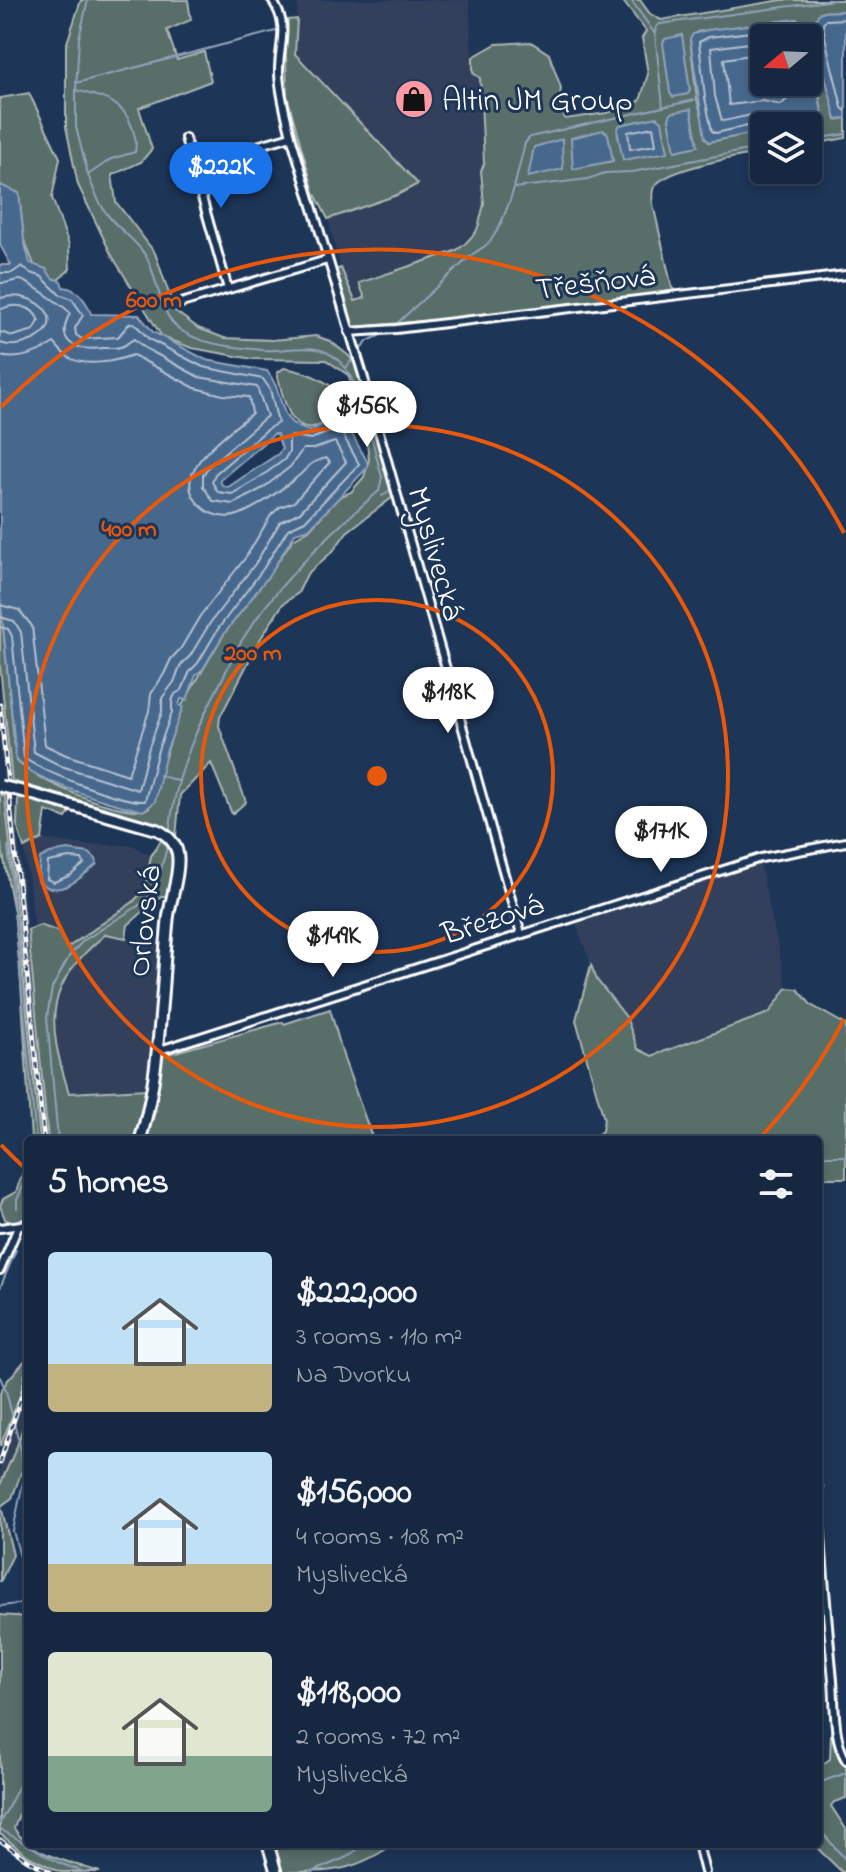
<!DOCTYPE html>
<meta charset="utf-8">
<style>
:root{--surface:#162841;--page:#1f3048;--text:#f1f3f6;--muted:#9ea6b1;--line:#35445a;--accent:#1a73e8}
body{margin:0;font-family:"Indie Flower",sans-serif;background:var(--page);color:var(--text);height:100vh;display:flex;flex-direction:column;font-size:30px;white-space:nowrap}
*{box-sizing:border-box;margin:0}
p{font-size:26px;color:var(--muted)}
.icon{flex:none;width:44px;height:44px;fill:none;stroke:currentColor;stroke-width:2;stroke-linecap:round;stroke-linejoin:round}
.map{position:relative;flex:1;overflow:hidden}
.drawer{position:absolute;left:24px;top:1136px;width:798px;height:712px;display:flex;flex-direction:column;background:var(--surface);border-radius:8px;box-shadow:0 4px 12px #0003,0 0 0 2px var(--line)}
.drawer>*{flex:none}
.needle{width:52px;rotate:251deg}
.controls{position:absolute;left:750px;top:24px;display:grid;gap:16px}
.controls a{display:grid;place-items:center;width:72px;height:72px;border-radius:8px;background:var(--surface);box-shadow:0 4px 12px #0003,0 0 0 2px var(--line);font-size:40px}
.price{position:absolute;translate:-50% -68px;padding:0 18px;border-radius:28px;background:#fff;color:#222;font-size:26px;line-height:52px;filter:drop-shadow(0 2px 4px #0008)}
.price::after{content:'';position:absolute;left:50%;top:48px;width:24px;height:18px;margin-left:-12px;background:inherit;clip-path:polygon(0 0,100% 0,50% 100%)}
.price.on{background:var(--accent);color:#fff}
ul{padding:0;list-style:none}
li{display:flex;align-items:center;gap:24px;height:200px;padding:0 24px}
li span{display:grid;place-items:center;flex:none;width:224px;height:160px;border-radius:8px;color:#555}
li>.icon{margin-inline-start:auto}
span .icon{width:96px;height:96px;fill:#fffc;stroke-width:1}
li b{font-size:34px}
h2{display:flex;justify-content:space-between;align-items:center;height:96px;padding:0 24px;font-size:34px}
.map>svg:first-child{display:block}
</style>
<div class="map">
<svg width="846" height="1872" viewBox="0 0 846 1872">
<rect width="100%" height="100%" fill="#1d3557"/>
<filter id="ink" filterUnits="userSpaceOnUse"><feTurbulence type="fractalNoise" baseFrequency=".0125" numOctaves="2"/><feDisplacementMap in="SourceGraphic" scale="16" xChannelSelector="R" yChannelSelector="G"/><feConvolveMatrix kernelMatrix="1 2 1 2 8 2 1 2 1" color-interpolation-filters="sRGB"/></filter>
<g filter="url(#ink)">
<g fill="#30415c">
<path d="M298,0H469L473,73L480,78L484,204L479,224L472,237L455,251L360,282L365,298L355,301L340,266L328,219L397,195L295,54Z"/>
<path d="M0,666L44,1085L48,1140H40L0,743Z"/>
<path d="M42,839L87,845H133L151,856L144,890L133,902L66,949L40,925L35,927L24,848Z"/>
<path d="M760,864L787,988L770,1013L652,1056L638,1050L626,1017L597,980L576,924Z"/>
<path d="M106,934L159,944L157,996L146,1089L69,1093L57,1054L54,1015L58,992L76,960Z"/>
<path d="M28,1361V1410L17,1446L0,1485V1452Z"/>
</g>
<g fill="#586e69" stroke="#acb6b4" stroke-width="2">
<path d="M81,0H188L191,20L167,30L177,60L204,52L211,81L139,108L152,149L141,162L112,175L116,202L155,253L175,311L198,328L224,338L272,340L316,336L330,341L349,356L356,366L393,497L347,532L333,551L307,574L298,593L283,604L261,638L220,717L219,726L246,802L232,814L211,763L180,795L176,836L157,823L12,781L0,666V595L16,760C32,780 125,819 149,808L181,707L224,634L266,579L293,539L309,530L339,497L351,492L364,477L369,460L364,419L348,375L326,360L253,359L192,348L162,337L111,254L78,185L66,127V46Z"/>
<path d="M622,0H640L650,14L661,20L782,0H846V11L820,12L823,70L829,82L836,120L846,118V138L808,145V126H787L816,120L822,112C818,89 813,32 797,19L697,32L690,39L697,99L709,142L764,131V152C742,156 667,168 655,186C651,191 652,198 653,204L672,288L676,291L481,316L353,327L335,270L341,268L355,301L365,298L359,283L455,251L464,245L476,232L479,224L484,204L481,171L484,164L480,78L473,73V57L496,44L531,42L549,54L561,88L559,103L565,119L607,113L640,101L648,74L642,38L646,31Z"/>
<path d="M297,19L295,54L418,184L397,195L328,219L314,192L287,96L286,55L288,20Z"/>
<path d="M29,93L60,158L52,198L69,245L70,269L58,280L51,278L46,269L35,267L24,240L19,194L0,185V98Z"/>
<path d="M284,368C308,372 332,381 346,402L344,412C335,417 324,425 314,427C287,432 282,391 277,373Z"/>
<path d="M0,794L5,796L40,1140H31L20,968L14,912L0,839Z"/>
<path d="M18,795L72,809L66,818L46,811L42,839L24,848L17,825Z"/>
<path d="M162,839C179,860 172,871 167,896H161L128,925L126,938L106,934C44,985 46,1020 69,1093L146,1089L134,1140H48L28,930L40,925L59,932L67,948L133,902L144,890L151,856Z"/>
<path d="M591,965L597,980L626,1017L638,1049L652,1056L769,1013L787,988L798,989L811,1005L846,1025V1178H818V1140H590L602,1131L604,1119L576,1020Z"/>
<path d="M330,1009L344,1059L373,1140H146L156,1109L161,1056L283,1022L284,1024Z"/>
<path d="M28,1157V1218L10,1222L5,1219L0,1206L3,1199L16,1192Z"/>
<path d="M28,1357L21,1394L0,1447V1393L7,1381Z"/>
<path d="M28,1410V1454L12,1498L1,1506L13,1555L0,1582V1485L17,1446Z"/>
<path d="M0,1615L28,1617V1792L14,1828C29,1854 72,1863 100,1872H60L28,1856L0,1834Z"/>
<path d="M832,1710L835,1750L846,1755V1798L834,1802L831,1806L846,1829V1872H842L813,1844H818V1767L830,1759Z"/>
<path d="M275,1844H394C353,1872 333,1872 282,1872Z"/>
</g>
<g fill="#47678d" stroke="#91a4bb" stroke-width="2" fill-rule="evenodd">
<path d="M846,11V118L836,120L817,43L815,20L820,12Z"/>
<path d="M797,19L804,25L807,38H764V82H808V41L822,112L816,120L787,126H764V131L709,142L705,138L690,39L693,34L707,30Z"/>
<path d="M682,35L690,90L688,94L673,97L670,93L663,43L665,39Z"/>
<path d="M691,109L698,146L675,151L669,119L671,113Z"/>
<path d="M657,117L662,121L668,152L623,160L617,130L620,125Z"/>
<path d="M603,130L608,134L613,161L573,169L571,138Z"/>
<path d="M562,139L563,169L528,177L534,147Z"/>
<path d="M0,185L19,193L24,240L30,263L46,269L52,278L61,281L63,287C77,288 87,301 91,314L139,315L153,332L206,360L267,371C289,399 273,422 310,431L335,418L345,422L367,461L368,467L309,529L295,533L270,574L224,634L203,669L196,675L187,700L181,699L179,705L183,707L166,752L155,802L143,811C113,804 34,782 16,759L0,595V265H11L0,245ZM274,434H277L282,449L278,454L228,487L222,485L220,480Z"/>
<path d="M68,850L89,853L96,859L97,864C79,879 59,900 38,881L40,858L50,853Z"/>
</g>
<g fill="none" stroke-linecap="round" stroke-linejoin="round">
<g stroke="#b5c2d1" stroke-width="2">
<path d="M846,19L826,20L823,24C827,53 836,79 842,108L846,111"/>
<path d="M764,41L711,48L715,96L722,121C743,119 767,104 781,126"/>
<path d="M764,53L724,59L729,105L763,101L781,105L789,97L786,82"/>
<path d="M769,126L760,123L716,133L712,131L705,98L699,42L709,37L793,27L797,29L799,38"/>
<path d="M653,127L656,145L630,149L628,132Z"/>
<path d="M0,273H12L22,266L30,273L41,276L59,294L72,299L83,315L75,328L76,335L82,339L118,337L129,324L134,323L149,339L203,367L263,379L270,389L278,423L269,428L215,474L212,482L218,492L232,494L259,478L284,460L289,452V439L292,436L311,439L339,428L359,464L305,521L288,529L263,569L218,629L198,663L190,671L182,690L175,694L172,701V712L158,750L145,801C123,803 43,772 24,758L12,636L8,629L0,627"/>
<path d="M0,283C7,284 14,280 20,280C26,280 68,309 70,313C54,344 77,351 103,348C110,348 117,349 123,346C127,344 130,341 134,339L145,348L199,377L257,387L267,416L208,467L203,475V486L213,501L233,504L263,488L290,467L303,449H313L335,442L346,462L300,512L280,522L255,564L210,623L190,656L181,665L174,682L162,698V712L149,747L138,790L61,766L34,752L21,632L14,621L0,617"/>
<path d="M0,298C41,288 74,328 25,343C15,346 10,346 0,343"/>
<path d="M0,310C14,302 33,305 39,321L34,330L13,336L0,332"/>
<path d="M0,356C19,361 38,353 54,343C58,347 62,353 68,357C85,368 116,361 133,355L195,388L223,395L249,397L252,413C230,433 162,474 203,508C212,516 227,519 238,515C259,507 279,491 296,478C312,466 303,465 326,458L330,462L294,502L280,507L271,515L246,557L200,616L181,648L171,659L164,674L151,694L149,711L128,775L66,755L45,745L32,626L19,610L0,605"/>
<path d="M69,858L82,859L84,864L71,875L54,882L47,879L48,862Z"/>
</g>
<g stroke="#91a4bb" stroke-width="2">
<path d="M88,0L79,38L76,90C100,97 123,100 132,127C135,136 137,142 135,152L111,159L88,175C94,190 99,205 110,218C122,232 138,242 147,258C157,277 161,317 179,329C201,345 235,347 261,350C287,352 315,340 337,359C362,380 372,445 382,477L379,491C328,534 278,583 242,640C232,657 224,677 214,695C190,742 175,781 169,834"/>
<path d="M631,0L655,34L663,107"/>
<path d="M655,34L656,27L660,24L834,0"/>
<path d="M76,83L276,31"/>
<path d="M76,91V127L88,175"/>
<path d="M808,140L846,134"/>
<path d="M514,188L525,143L530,137L694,100"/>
<path d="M393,327C419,303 446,278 472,255C478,249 487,247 491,240C502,225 508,206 514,188L588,179L605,173L632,172L764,147"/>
<path d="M358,352L368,341L385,333"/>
<path d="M346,368L354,357"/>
<path d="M382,496L394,487H398"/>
<path d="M159,775L178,781"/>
<path d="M8,846L36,1140"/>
<path d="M58,1140L47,1017L52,988L70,955L83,941L138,906L149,896L157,883L168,844"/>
<path d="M818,1156H846"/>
<path d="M17,1208V1200L28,1174"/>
<path d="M0,1288L16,1250"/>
<path d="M0,1377L6,1391L21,1450L24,1477L13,1531L28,1586"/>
<path d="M0,1606L28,1603"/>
<path d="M818,1783L846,1773"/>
<path d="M0,1823L28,1768"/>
<path d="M818,1828L846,1860"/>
<path d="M0,1829L59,1863L84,1872"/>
<path d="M312,1872L347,1857L365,1844"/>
</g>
<g stroke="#fff" stroke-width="12">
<g id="street">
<path d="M272,0C291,28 278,44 279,74C280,95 286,115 291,136L363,375L521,934"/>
<path d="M185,138L228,289"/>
<path d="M192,165L291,136"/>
<path d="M178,304L327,260"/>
<path d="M349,332L396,329L846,275"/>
<path d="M157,1051L761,858L846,842"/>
<path d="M0,1228L28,1224"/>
<path d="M0,1270L18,1227"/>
<path d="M818,1487C821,1552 827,1616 833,1680C835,1705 833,1739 846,1760"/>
<path d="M699,1848L705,1872"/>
</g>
</g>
<g stroke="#fff" stroke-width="15">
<g id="secondary">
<path d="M21,791L158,830C169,836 178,845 178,859C179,878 170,900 168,920C161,989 161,1074 140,1140"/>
<path d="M268,1844L276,1872"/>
</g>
</g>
<use href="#street" stroke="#1d3557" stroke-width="6"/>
<use href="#secondary" stroke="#1d3557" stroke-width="9"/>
<g stroke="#fff" stroke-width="5">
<g id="rail">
<path d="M0,705L44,1140"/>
<path d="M0,1463L28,1376"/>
<path d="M0,1840L26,1859L50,1872"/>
</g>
</g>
<use href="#rail" stroke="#1d3557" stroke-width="2" stroke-dasharray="6" stroke-linecap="butt"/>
<g stroke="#fff" stroke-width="15" stroke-linecap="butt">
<path id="secondary-bridge" d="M0,786L21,791"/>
</g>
<use href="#secondary-bridge" stroke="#1d3557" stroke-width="9"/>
</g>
</g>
<g fill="none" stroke="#e8590c" stroke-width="4">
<circle cx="377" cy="776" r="176"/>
<circle cx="377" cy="776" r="351"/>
<path d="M844 1019A527 527 0 0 1 759 1139M28 1171A527 527 0 0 1 1 1145M1 407A527 527 0 0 1 844 533"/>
</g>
<defs>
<g id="shop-disc" transform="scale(2)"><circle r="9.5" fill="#ff9aa2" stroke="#1d3557"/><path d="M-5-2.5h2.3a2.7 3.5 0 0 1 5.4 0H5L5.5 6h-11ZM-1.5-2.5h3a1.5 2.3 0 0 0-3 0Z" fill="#111"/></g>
</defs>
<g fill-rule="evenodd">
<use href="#shop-disc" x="414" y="99"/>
</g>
<g text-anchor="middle" stroke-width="6" stroke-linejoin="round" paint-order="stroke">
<g font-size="32" fill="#fff" stroke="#1d3557" text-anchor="start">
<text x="442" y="110">Altin JM Group</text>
</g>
<g font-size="32" fill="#fff" stroke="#1d3557">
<text transform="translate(595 281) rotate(-7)" y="11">Třešňová</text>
<text transform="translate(437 553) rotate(74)" y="11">Myslivecká</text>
<text transform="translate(492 918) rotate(-18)" y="11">Březová</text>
<text transform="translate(143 921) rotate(-84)" y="11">Orlovská</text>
</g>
</g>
<circle cx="377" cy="776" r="12" fill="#e8590c" stroke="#1d3557" stroke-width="4"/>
<g font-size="24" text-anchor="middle" font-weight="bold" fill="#e8590c" stroke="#1d3557" stroke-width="6" stroke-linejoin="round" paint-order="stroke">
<text x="154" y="307">600 m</text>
<text x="129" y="536">400 m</text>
<text x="253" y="660">200 m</text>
</g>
</svg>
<div class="controls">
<a><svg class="needle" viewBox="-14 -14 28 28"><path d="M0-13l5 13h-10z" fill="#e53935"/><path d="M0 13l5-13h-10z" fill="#9ea6b1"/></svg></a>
<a><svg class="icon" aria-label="layers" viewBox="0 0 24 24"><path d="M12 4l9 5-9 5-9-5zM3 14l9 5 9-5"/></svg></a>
</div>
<b class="price on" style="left:221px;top:210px">$222K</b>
<b class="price" style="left:367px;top:449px">$156K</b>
<b class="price" style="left:448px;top:735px">$118K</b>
<b class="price" style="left:661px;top:874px">$171K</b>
<b class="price" style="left:333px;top:979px">$149K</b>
<section class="drawer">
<h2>5 homes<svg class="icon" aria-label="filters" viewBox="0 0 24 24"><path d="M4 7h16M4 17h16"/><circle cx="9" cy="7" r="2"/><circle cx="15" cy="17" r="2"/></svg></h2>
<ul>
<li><span style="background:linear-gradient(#bfe0f5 70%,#c2b280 0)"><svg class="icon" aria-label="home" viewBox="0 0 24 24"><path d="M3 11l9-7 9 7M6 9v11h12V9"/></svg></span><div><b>$222,000</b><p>3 rooms · 110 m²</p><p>Na Dvorku</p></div></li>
<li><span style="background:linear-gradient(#bfe0f5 70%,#c2b280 0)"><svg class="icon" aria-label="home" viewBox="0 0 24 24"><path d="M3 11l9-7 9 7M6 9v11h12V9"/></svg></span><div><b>$156,000</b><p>4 rooms · 108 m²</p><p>Myslivecká</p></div></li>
<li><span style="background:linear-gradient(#dfe7d0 65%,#7fa58c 0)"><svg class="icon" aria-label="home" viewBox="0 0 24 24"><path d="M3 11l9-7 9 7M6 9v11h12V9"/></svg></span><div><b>$118,000</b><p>2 rooms · 72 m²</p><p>Myslivecká</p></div></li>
</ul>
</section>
</div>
